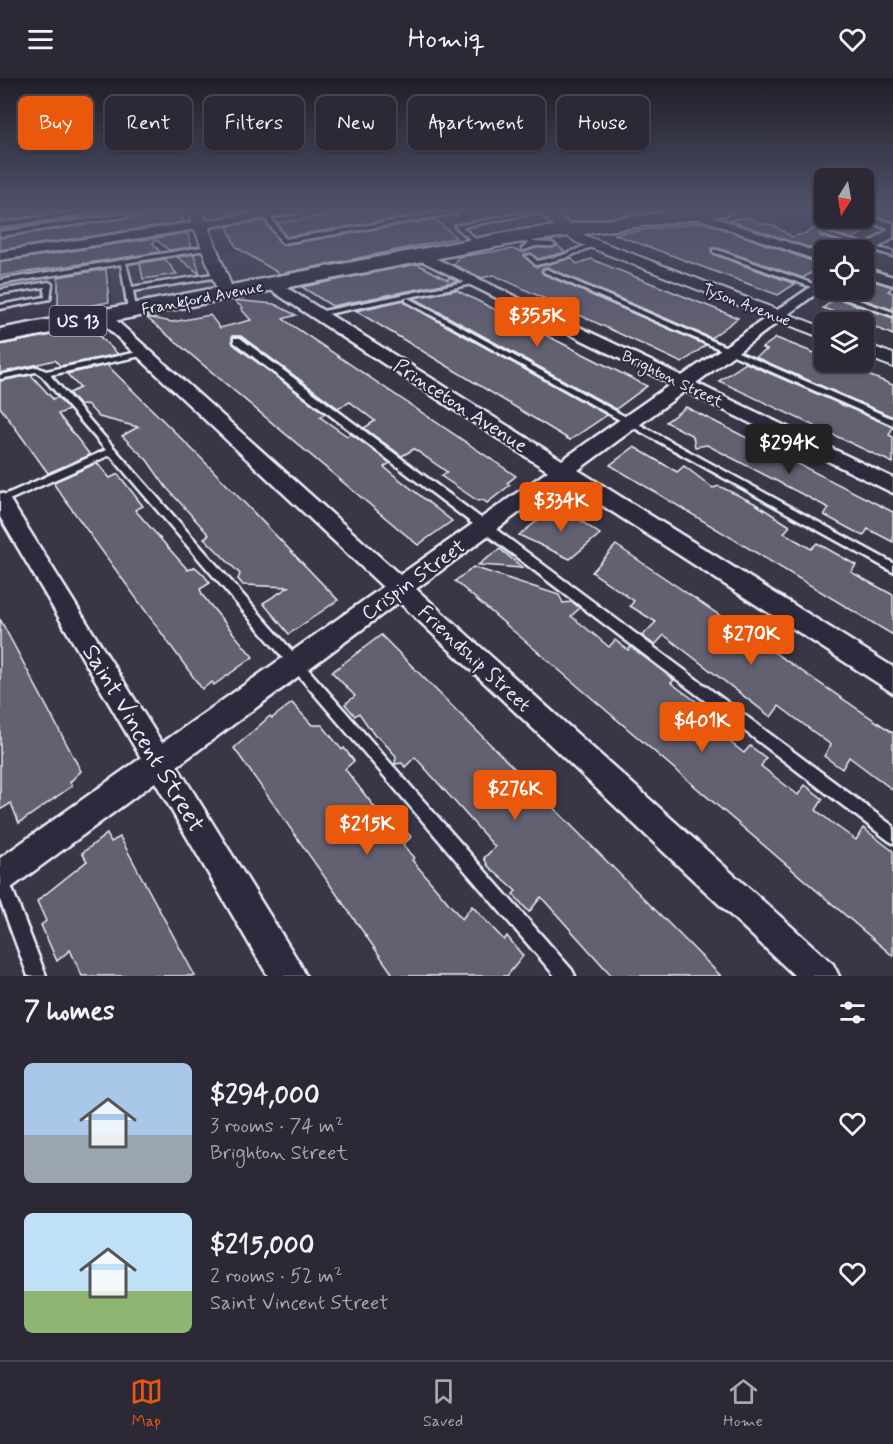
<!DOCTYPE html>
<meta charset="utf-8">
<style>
:root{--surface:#2c2836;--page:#383442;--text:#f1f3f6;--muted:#a6a6ad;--line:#484451;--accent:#ea580c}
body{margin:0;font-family:Mynerve,sans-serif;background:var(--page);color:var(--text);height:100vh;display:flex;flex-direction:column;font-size:22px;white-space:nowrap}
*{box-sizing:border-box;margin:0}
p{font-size:20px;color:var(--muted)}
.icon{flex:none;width:33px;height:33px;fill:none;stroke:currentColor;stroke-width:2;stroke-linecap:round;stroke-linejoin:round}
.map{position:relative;height:898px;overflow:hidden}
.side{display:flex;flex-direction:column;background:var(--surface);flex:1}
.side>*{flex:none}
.guide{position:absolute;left:18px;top:18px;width:858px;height:54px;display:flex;gap:12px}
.needle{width:39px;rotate:191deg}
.tools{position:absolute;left:814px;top:90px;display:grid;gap:12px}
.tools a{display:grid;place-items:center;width:60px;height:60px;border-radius:9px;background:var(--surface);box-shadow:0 2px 4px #0004,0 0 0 2px var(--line);font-size:30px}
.price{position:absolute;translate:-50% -51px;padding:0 14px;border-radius:6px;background:var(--accent);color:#fff;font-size:20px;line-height:39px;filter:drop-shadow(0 2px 3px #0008)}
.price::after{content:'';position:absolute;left:50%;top:36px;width:18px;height:14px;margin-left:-9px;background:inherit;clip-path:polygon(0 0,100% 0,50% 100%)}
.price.on{background:#222;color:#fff}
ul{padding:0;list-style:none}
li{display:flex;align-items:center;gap:18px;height:150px;padding:0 24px}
li span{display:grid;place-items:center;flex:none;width:168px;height:120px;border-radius:9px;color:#555}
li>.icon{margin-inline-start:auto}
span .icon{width:72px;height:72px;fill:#fffc;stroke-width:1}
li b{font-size:26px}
h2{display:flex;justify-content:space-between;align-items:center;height:72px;padding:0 24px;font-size:26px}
.tag{padding:0 21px;border-radius:9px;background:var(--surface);box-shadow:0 2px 4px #0004,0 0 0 2px var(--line);font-size:21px;line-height:54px}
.tag.on{background:var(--accent);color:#fff}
header{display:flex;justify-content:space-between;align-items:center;height:78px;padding:0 24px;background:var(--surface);font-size:27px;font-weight:600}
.tabs{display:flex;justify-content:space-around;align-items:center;height:84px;border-top:2px solid var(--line);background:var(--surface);font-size:16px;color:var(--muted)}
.tabs a{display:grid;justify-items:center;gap:3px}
.tabs .on{color:var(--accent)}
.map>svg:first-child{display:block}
</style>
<header><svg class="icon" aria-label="menu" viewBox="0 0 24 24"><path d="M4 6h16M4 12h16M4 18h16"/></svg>Homiq<svg class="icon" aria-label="heart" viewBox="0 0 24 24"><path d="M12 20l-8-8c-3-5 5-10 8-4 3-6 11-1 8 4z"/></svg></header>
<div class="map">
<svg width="893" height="898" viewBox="0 0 893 898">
<rect width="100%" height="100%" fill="#3a3648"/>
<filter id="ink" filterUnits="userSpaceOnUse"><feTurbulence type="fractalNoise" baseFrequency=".0167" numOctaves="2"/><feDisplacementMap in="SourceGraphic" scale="12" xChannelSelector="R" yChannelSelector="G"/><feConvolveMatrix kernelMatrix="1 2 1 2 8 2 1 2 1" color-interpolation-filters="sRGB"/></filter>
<g filter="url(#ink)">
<path fill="#464354" d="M516,132L540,149L113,228L109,189L200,175L201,178L229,174L457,137L462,141Z"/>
<g fill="#636171" stroke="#e8f1f8" stroke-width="1.5">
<path d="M24,132H76L0,143V135Z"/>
<path d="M108,132H139L0,152L106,134Z"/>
<path d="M172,132H181L184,144L0,172V160Z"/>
<path d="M360,132H427L430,135L286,159L277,145Z"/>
<path d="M750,139L759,145L773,147L792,159L806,155L832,140L870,149L853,161L820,152V158L847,168L844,172H825V175L728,142Z"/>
<path d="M436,141L456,160L280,196L236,169L227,148L264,143L283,167Z"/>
<path d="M704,144L823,187L803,200L718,170H711L712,176L795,206L778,217L614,156Z"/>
<path d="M187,155L192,169L169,172L156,162L153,165L160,174L0,198V184Z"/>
<path d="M557,167L565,174L538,181L531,175L524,178L537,189L571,180L577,186L591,181L738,240L711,260L547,189L542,191L543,196L706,267L682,285L494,197L482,200L454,187L458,179L512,171L524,174L536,170H553Z"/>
<path d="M194,176L200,196L177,179Z"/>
<path d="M165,181L177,196L143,201L140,185Z"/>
<path d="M417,186L448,202L449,199L458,203L332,228L302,209Z"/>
<path d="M106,191L109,224L58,234V199Z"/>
<path d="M867,201L893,209L888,213L893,215V232L843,214L846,212H864Z"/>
<path d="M456,212L605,287L647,308L616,331L414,220Z"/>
<path d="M836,220L893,240V257L864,244H851L830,237L834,234L823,230Z"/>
<path d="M233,222L274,226L296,237L283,241L516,398L507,405L510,407L487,425L483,422L478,423L441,398L447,394L414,371L402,378L364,350L375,343L350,324L338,330L241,258H232L233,266L325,336L320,339L347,358L351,356L390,385L384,389L452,443L418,467L146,239L172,244L210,237L220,250L251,242L241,231L243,230Z"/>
<path d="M404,222L405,225L607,337L570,362L356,233Z"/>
<path d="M77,252L96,255L118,276L60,288L55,282L0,295V267Z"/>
<path d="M776,260L825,279V284H836L893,307V339L755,279L767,272L762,270Z"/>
<path d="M746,285L893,349L889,357L893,359V385L719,303Z"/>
<path d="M107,287L202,381L338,522L289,556L263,525L289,509L243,507L238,501L240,496L204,460L209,457L166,409L147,382L122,358L138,349L99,339L87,326L80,328L69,315L80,310L67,296Z"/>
<path d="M31,297L53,321L58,319L69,332L58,336L90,377L48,395L0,329V303Z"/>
<path d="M686,329L893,434V464L868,451L863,458L824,437L829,430L707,367L695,369L693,358L666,344Z"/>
<path d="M634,369L677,394L684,388L713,410L719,408L754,425L790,448L784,455L811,471L817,465L856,487L851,494L893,517V557L610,387Z"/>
<path d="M97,385L110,400L118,396L143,428L135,432L188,492L195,489L203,496L210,505L200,511L203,518L253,579L214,607L212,604L202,611L55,408L54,404Z"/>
<path d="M558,427L600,456L570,481L519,457Z"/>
<path d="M616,467L893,655V712L849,679L842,691L824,678L831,667L779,628L771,639L664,557L655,567L642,558L656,544L630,528L634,523L592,494Z"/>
<path d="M500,471L523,490L478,487Z"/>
<path d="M473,489L559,517L563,525L572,524L580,530L571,538L596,558L609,569L615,562L628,572L631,569L674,602L671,605L719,640L711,649L744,675L750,668L766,680L761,688L798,717L805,707L823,721L816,732L831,744L856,762L863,750L893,773V878L455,503Z"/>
<path d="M0,541L81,693L70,704L72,708L19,745L11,725L0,732Z"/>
<path d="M381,557L527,703L721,898H612L541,819L529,834L513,816L516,813L488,788L484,780L495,769L415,679L405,689L402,685L395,686L396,678L378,658H375L359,635L355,638L345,626L355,618L332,594Z"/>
<path d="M292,625L312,647H322L342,672L344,670L354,683L345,691L393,753L400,746L411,759L403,767L414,780L412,782L462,841L472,828L504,862L507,858L523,878L507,898H394L234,670L270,638L272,640Z"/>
<path d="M107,756L111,764L120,759L195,898H82L70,872L57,883L41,847L46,843L37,823L87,783L82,775Z"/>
</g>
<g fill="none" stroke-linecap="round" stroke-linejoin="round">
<g stroke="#e8f1f8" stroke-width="5">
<g id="service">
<path d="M92,132H106L0,149V145Z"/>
<path d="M155,132H170L0,158V154Z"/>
<path d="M260,132H266L285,161L454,133L457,135L283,165L281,164Z"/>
<path d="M538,132L545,133L462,149L480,165V167L478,168L455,148Z"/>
<path d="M558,132H569L546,138L543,136Z"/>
<path d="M821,154L893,174V178L821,156Z"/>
<path d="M524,156L534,164L552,165L555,167C549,170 543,167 536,168C530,169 527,172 522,172V170L528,166L521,158Z"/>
<path d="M594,164L596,165V167L565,180L536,187L526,178L531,177L537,183L561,178Z"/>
<path d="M209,168L211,169V171L126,185L132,209L219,195L222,197L219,199L133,213L136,232L132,234L128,232L121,186L0,206V202Z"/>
<path d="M713,172H717L825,210V212H830L893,234V238L713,174Z"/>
<path d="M546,191L893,341V347L544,194L543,193Z"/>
<path d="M475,202L478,204L477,205L318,238L314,236L318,234Z"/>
<path d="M49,204L52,206L50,221L0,231V227L45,219V209L0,216V212Z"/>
<path d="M408,220L893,485V494L406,223V221Z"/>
<path d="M234,260H240L893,748V765L888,762L234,264Z"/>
<path d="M143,273H146V277L50,297L572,892L575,898H555L110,377L0,426V419L106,372L42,298L36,294L0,301V297L37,289L46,293Z"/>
<path d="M0,793L6,795L46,898H28L0,822Z"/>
</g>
</g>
<g stroke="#e8f1f8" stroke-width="5">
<g id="minor">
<path d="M275,132H303L297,135L0,182V174Z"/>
<path d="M675,132H692L825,177V185Z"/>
<path d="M864,137L893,145V160L864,179V172H860L889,151L855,140Z"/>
<path d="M420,173L682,298L825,199V209L696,305L893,400V415L685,313L578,392L893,589V615L563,402L416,511L833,886L839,898H795L399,524L177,688L300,886L306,898H268L155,704L11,810L0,815V780L141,680L0,439V415L7,417L162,665L383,509L98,241L96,238L98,235H108L400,497L548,393L266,209V203H276L562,382L671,306L416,180V174Z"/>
<path d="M864,190L893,199V207L864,198Z"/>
</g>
</g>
<g stroke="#e8f1f8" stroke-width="4">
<g id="tertiary">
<path d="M188,132H202L234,215L232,219L226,220L218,215Z"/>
<path d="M534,132H550L586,158L825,250V261L576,164Z"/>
<path d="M864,265L893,276V289L864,278Z"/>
</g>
</g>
<g stroke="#e8f1f8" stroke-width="5">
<path id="primary" d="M684,132H734L725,137L516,165L0,265V251L516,153Z"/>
</g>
<use href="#service" fill="#2f2a3d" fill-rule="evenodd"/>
<use href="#minor" fill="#2f2a3d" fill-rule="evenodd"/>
<use href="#tertiary" fill="#2f2a3d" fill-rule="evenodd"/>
<use href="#primary" fill="#2f2a3d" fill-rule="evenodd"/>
</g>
</g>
<linearGradient id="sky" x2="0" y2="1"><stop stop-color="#201e28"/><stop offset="0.51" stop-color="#4f526a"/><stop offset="1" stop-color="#4f526a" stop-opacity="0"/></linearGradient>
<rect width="893" height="258" fill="url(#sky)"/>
<g text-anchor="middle" stroke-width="4.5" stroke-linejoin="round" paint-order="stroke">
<g font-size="16" fill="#e8f1f8" stroke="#2f2a3d">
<text transform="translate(202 219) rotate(-11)" y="6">Frankford Avenue</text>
<text transform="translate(747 226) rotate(21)" y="6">Tyson Avenue</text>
<text transform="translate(673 300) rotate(26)" y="6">Brighton Street</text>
</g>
<rect fill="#2f2a3d" stroke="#b0b5c0" stroke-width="1.5" x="49.5" y="228" width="57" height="30" rx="4.5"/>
<g font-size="18" font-weight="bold" fill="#e8f1f8">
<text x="78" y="249">US 13</text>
</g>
<g font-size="20" fill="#e8f1f8" stroke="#2f2a3d">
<text transform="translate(461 327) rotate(33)" y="7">Princeton Avenue</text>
<text transform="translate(413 501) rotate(-36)" y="7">Crispin Street</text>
<text transform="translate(475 580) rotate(43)" y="7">Friendship Street</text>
</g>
<g font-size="24" fill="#e8f1f8" stroke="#2f2a3d">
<text transform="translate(144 660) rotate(59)" y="8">Saint Vincent Street</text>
</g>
</g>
</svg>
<div class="tools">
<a><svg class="needle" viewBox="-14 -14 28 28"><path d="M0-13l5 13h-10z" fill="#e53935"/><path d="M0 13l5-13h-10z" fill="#a6a6ad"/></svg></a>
<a><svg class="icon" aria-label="locate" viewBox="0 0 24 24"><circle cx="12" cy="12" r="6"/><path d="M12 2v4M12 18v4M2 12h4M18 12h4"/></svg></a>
<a><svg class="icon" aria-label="layers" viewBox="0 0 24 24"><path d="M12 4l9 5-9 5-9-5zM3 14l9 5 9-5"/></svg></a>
</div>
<b class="price" style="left:537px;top:270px">$355K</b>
<b class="price on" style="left:789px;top:397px">$294K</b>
<b class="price" style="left:561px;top:455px">$334K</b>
<b class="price" style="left:751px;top:588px">$270K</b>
<b class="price" style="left:702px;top:675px">$401K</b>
<b class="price" style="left:515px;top:743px">$276K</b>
<b class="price" style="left:367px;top:778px">$215K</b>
<div class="guide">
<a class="tag on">Buy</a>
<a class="tag">Rent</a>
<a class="tag">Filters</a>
<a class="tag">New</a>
<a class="tag">Apartment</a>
<a class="tag">House</a>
</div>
</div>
<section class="side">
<h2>7 homes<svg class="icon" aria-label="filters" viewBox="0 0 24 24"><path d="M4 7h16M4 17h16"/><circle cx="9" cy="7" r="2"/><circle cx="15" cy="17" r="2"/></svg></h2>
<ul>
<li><span style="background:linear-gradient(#a9c7e8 60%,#9aa5b1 0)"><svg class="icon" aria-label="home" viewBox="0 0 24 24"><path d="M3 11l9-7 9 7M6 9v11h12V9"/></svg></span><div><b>$294,000</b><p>3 rooms · 74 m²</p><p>Brighton Street</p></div><svg class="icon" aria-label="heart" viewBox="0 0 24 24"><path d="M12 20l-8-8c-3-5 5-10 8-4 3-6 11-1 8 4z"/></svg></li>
<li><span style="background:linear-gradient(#bfe0f5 65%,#8fb573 0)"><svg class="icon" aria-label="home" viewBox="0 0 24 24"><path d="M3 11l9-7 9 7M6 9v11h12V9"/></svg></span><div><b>$215,000</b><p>2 rooms · 52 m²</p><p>Saint Vincent Street</p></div><svg class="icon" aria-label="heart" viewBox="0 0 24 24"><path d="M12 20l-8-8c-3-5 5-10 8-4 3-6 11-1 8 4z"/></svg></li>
</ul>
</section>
<nav class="tabs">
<a class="on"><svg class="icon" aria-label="map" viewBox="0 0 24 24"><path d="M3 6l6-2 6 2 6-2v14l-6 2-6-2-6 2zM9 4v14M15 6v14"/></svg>Map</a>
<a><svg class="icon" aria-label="saved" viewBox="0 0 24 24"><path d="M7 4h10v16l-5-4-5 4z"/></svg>Saved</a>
<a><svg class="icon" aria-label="home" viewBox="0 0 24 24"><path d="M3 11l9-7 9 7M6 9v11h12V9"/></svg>Home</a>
</nav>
